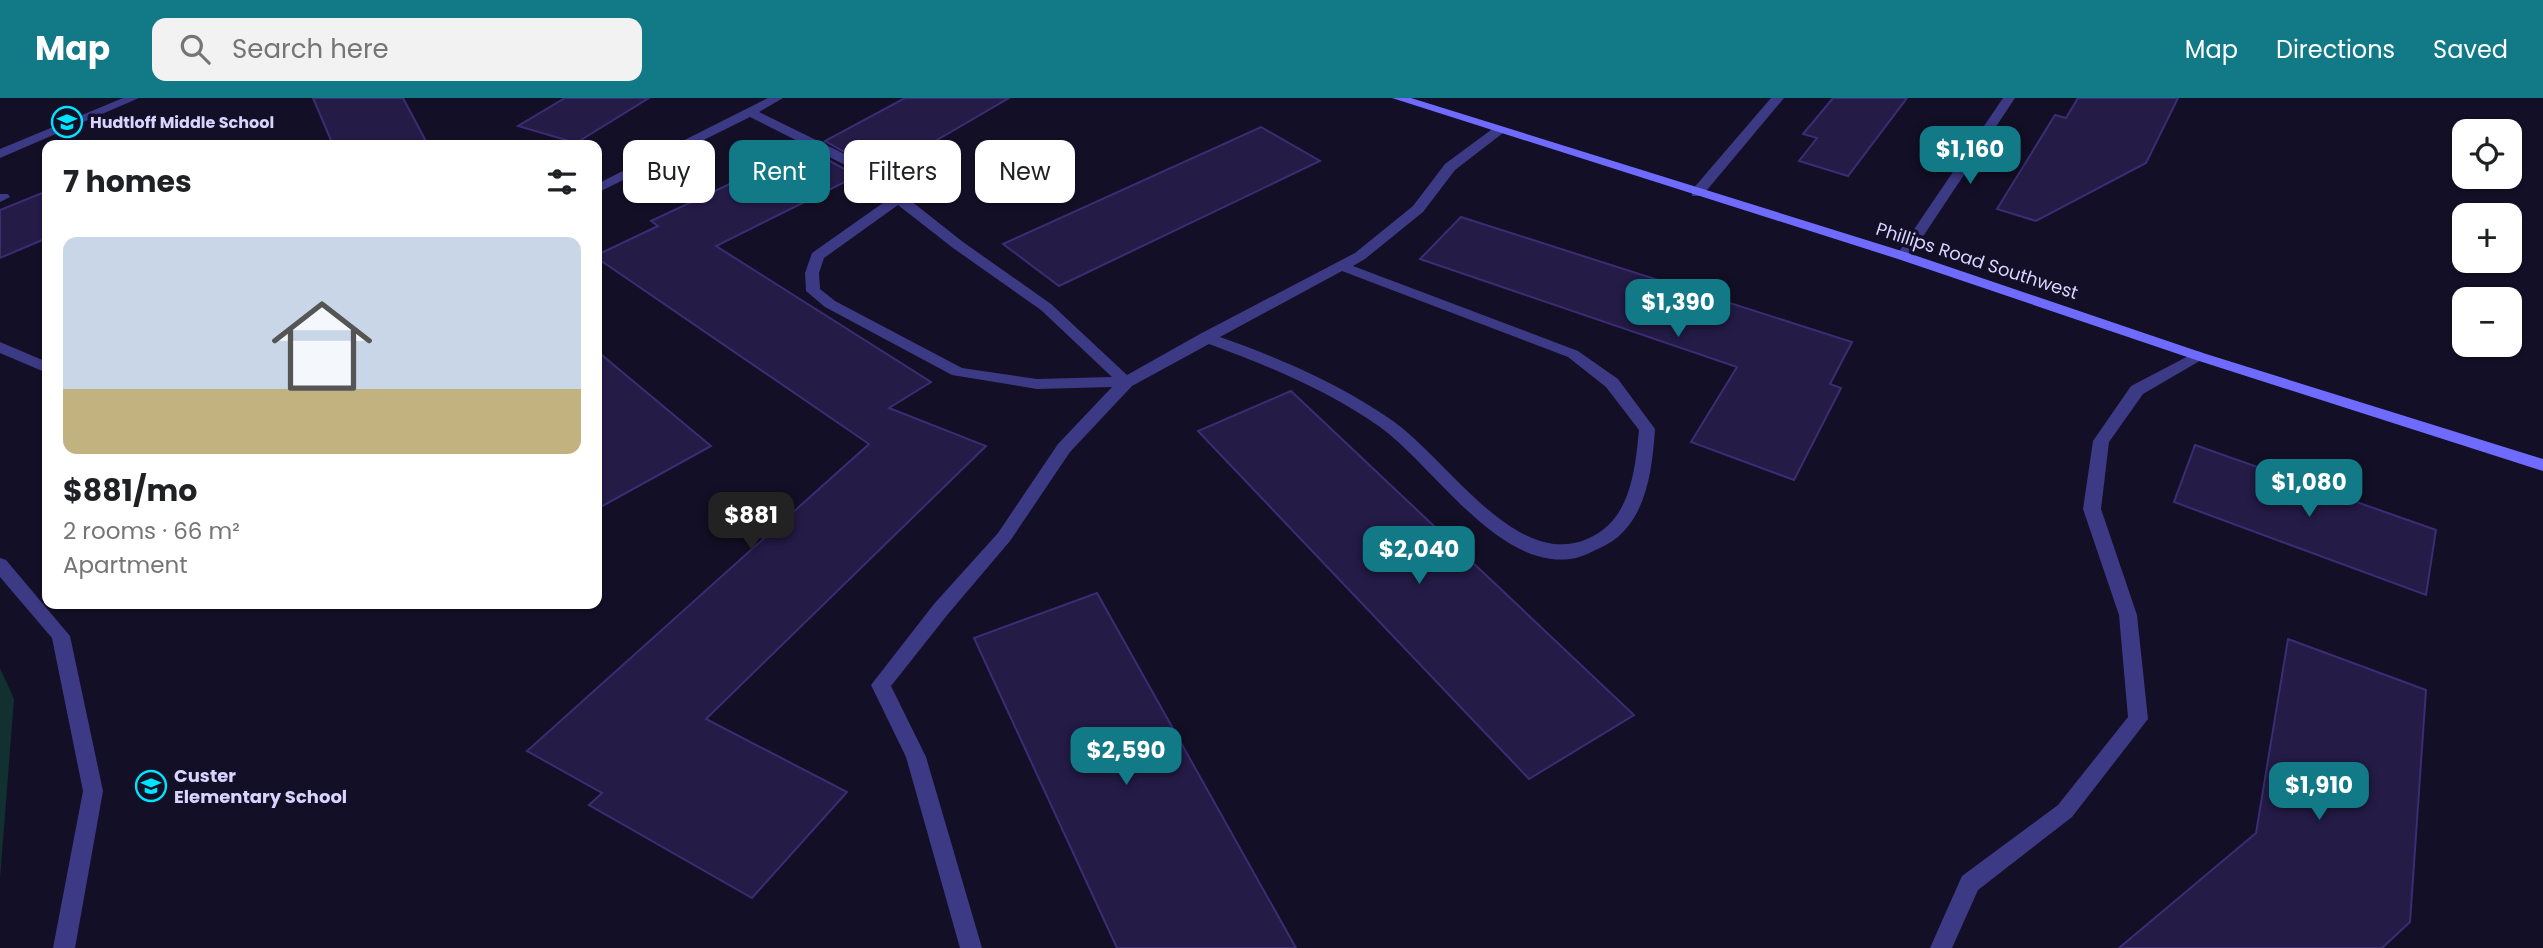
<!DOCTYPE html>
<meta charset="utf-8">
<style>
:root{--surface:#fff;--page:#f2f2f2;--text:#202124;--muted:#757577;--accent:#127987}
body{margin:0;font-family:Poppins,sans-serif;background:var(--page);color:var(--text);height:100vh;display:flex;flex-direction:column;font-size:26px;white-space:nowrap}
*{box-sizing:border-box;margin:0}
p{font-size:23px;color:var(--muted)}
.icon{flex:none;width:38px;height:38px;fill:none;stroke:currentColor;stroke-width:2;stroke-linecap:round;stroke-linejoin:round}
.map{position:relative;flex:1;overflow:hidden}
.panel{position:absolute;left:42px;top:42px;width:560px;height:469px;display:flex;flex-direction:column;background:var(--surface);border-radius:14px;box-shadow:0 2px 5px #0004}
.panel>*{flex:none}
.top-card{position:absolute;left:623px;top:42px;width:665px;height:63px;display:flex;gap:14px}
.tools{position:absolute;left:2452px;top:21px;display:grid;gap:14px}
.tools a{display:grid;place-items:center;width:70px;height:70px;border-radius:14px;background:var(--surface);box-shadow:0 2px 5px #0004;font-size:35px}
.price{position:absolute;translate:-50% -60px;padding:0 16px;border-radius:14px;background:var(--accent);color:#fff;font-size:23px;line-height:46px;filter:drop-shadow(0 2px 4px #0008)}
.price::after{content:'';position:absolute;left:50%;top:42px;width:21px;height:16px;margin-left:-10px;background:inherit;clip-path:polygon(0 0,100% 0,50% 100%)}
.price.active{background:#222;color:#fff}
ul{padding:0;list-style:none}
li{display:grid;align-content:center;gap:14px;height:371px;padding:0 21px}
li span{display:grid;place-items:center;height:217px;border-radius:14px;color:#555}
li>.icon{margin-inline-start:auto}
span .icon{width:126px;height:126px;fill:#fffc;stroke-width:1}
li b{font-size:30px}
h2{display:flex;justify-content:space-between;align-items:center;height:84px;padding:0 21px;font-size:30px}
.pill{padding:0 24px;border-radius:14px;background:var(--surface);box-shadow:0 2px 5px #0004;font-size:24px;line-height:63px}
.pill.active{background:var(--accent);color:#fff}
header{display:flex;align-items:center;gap:42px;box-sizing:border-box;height:98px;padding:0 35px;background:var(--accent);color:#fff}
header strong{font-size:33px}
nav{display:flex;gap:38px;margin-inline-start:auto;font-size:24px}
.search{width:490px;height:63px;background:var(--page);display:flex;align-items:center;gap:18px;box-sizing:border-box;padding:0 24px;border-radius:14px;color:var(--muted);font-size:26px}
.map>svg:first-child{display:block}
</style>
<header>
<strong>Map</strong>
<div class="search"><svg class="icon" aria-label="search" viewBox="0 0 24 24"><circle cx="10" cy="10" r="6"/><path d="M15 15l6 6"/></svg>Search here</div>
<nav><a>Map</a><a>Directions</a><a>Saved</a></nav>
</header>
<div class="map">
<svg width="2543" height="850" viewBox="0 0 2543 850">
<rect width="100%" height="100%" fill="#130f26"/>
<path fill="#12302f" d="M0,570L14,601L0,781Z"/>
<g fill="#241b47" stroke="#3b2d73" stroke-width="2">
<path d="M313,0H403L428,47H333Z"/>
<path d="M565,0H649L576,45L518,28Z"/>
<path d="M905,0H1009L901,63L893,60L873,70L825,43Z"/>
<path d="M1833,0H1907L1848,78L1799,63L1817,40L1803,36Z"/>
<path d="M2078,0H2178L2146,65L2036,123L1997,111L2055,17L2066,20Z"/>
<path d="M1261,29L1320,63L1059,188L1003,146Z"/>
<path d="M810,52L857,78L716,148L931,284L889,310L986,348L706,621L847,694L752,800L589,707L602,695L527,653L869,346L597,160V157L658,128L651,123L770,67L776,70Z"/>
<path d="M47,93V140L0,160V112Z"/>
<path d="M1461,119L1852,244L1830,286L1841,290L1794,382L1691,344L1737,269L1420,161Z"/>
<path d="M597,253L711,348L597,411Z"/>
<path d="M1291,293L1634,617L1529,681L1198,333Z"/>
<path d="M2195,347L2436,432L2426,497L2174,404Z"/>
<path d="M1097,495L1296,850H1117L974,540Z"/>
<path d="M2288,541L2426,592L2410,824L2382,850H2119L2256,735Z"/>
</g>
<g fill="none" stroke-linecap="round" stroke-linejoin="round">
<g fill="#3d3a85" fill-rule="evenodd">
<path d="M123,0H139L0,60V51Z"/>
<path d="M768,0H783L759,14L863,65L963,144L1051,206L1127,277L1200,236L1355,155L1413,108L1445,66L1495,29H1503V35L1455,72L1423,114L1365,161L1353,168L1578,253L1618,281L1655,331C1652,374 1646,430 1600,450C1593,453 1584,458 1576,460C1501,476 1434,368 1380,329C1327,292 1269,268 1209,246L1132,288L1070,354L1010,443L948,516L891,588L926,659L982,850H960L906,659L871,587L934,506L998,435L1058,346L1112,289L1037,291L952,277L825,209L806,193L805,175L812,155L890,100L853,71L750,19L597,95V86ZM898,107L953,150L1041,212L1112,279L1037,281L962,270L835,203L820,191L819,175L824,160ZM1342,173L1568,259L1606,289L1639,332C1635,372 1631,423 1587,441C1516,472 1446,360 1393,323C1340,286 1282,261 1220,239Z"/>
<path d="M1771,0H1784L1702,98H1692V92Z"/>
<path d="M0,96H8L10,99L0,104Z"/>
<path d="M0,244L47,264V275L0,255Z"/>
<path d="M2198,253L2203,255L2206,258L2203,261L2143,296L2109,344L2101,411L2137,517L2148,621L2072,719L1978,792L1952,850H1930L1962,778L2058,707L2128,619L2119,517L2083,411L2093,343L2131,288Z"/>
<path d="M0,460L6,462L70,538L103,693L75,850H53L83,693L52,540L0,479Z"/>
</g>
<path fill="#3d3a85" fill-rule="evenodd" d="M2003,0H2015L1908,161H1898L1896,158Z"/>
<path fill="#6f6bff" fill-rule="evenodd" d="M1392,0H1411L1908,155L2203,255L2543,361V373L2193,261L1898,161Z"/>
</g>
<defs>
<g id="school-ring" transform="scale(1.575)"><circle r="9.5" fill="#130f26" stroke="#00e5ff" stroke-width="1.5"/><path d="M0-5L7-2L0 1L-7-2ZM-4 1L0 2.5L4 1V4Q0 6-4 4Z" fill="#00e5ff"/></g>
</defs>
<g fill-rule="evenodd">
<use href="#school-ring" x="67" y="24"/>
<use href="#school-ring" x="151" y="688"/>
</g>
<g text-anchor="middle" stroke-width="7" stroke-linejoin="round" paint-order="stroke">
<g font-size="16" font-weight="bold" fill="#d9d4ff" stroke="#130f26" text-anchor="start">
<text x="90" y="30">Hudtloff Middle School</text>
</g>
<g font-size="18" fill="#d9d4ff" stroke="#130f26">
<text transform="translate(1977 163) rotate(18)" y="6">Phillips Road Southwest</text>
</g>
<g font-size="18" font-weight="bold" fill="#d9d4ff" stroke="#130f26" text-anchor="start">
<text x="174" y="684">Custer<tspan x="174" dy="21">Elementary School</tspan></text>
</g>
</g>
</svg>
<div class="tools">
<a><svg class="icon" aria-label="locate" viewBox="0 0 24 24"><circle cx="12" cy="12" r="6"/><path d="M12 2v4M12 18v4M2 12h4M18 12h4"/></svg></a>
<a>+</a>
<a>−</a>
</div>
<b class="price" style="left:1970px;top:88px">$1,160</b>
<b class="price" style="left:1678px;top:241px">$1,390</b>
<b class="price" style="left:2309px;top:421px">$1,080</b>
<b class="price active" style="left:751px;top:454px">$881</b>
<b class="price" style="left:1419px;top:488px">$2,040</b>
<b class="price" style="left:1126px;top:689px">$2,590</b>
<b class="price" style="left:2319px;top:724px">$1,910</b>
<div class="top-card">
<a class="pill">Buy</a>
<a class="pill active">Rent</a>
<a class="pill">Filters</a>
<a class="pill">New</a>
</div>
<section class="panel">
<h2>7 homes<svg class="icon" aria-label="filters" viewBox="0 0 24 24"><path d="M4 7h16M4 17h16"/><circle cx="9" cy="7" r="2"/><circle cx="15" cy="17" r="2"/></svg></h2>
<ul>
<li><span style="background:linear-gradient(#c9d6e8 70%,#c2b280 0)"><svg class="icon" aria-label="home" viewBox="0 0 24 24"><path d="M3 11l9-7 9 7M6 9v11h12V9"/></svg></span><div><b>$881/mo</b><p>2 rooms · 66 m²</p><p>Apartment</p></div></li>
</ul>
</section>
</div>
